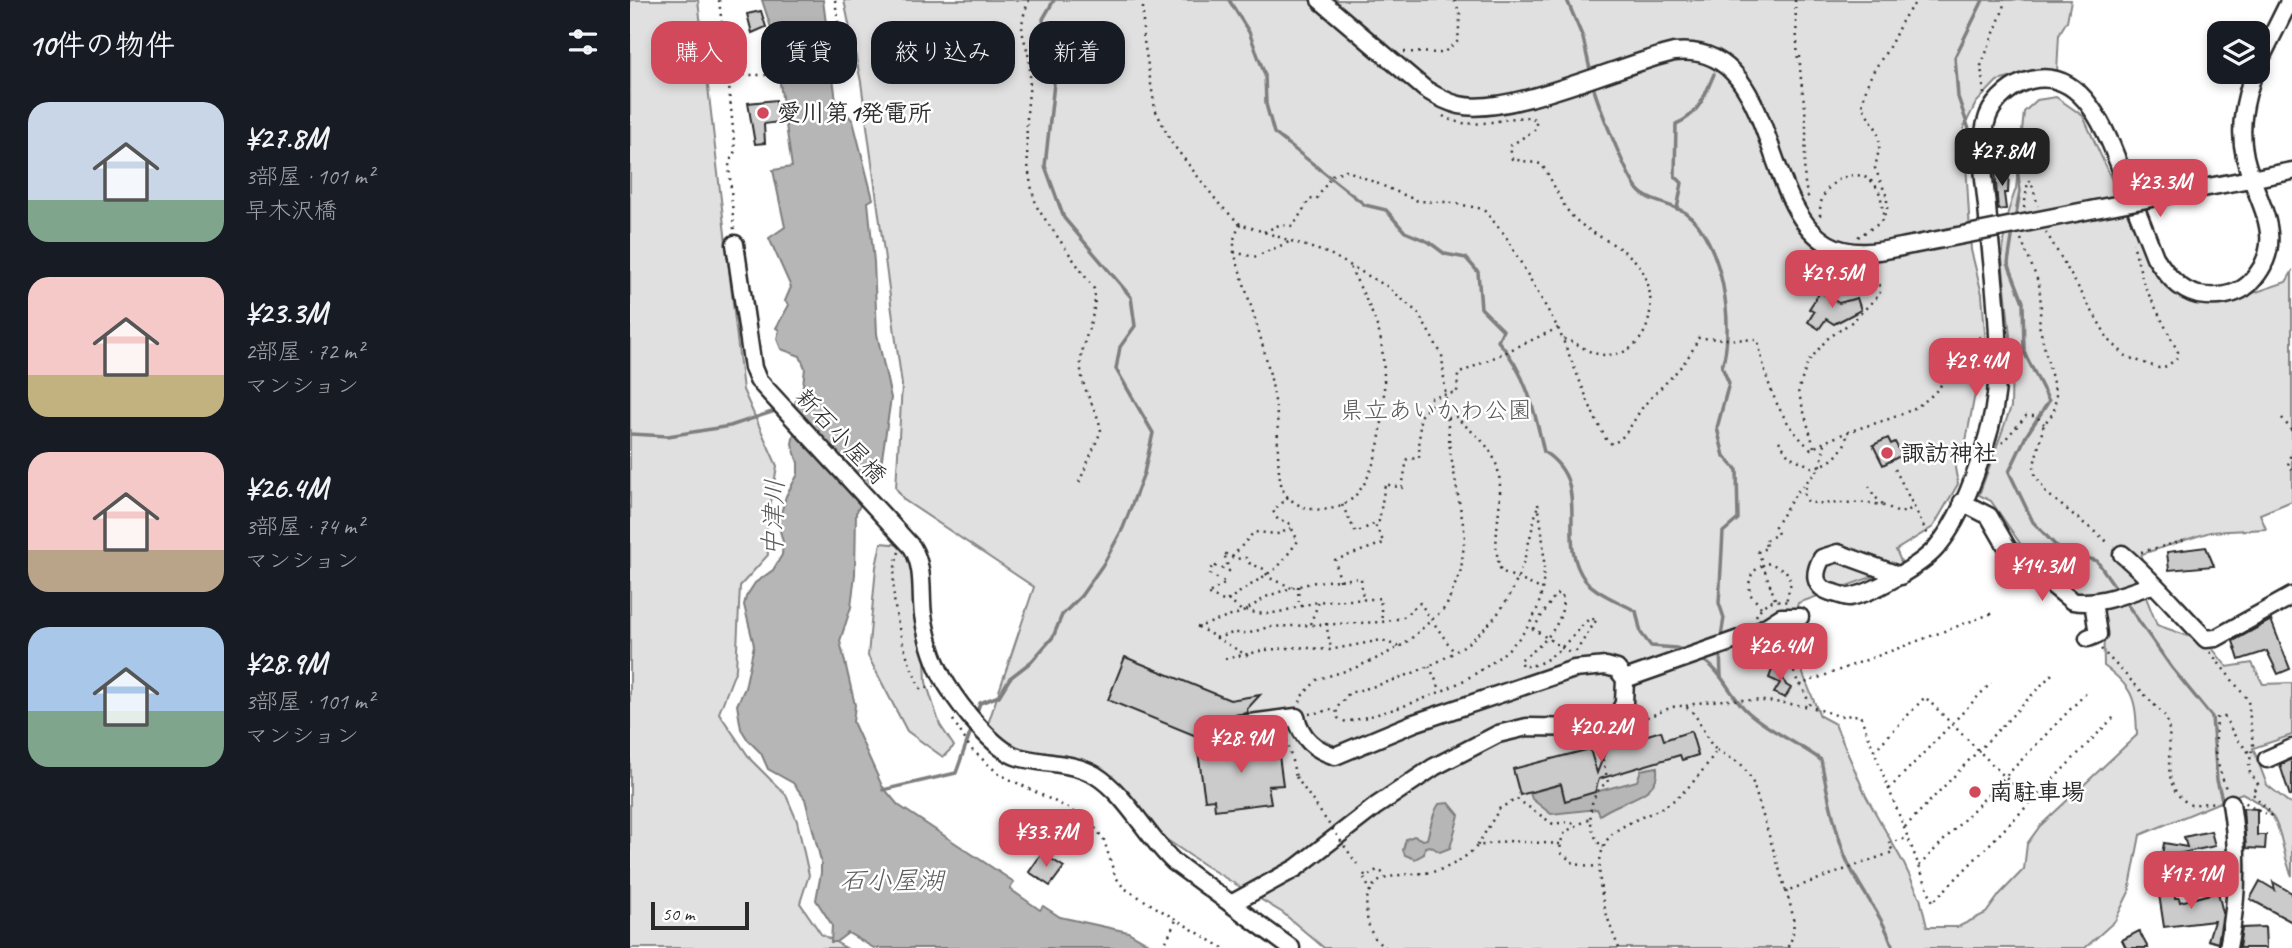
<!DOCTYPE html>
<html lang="ja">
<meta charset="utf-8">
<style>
:root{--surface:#171b24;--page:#20242c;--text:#f1f3f6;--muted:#9ea1a6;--accent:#d1495b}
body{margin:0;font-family:Caveat,"Klee One",sans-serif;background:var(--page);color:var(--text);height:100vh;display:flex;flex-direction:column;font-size:26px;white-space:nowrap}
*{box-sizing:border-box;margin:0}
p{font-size:23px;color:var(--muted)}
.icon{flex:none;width:38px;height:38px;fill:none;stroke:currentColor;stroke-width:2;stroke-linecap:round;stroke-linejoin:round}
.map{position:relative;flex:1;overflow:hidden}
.drawer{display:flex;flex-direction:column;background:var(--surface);width:630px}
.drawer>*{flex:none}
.hud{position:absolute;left:21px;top:21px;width:665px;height:63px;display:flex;gap:14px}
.buttons{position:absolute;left:1577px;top:21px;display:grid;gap:14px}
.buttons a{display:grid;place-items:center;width:63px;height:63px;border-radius:14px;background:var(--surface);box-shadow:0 4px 10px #0003;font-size:35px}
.scale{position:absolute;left:21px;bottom:18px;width:98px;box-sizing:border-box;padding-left:7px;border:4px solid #2b2b2b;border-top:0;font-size:19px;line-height:24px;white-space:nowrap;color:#2b2b2b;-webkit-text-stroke:5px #fff;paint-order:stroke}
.price{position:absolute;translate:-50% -60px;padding:0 16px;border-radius:14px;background:var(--accent);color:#fff;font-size:23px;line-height:46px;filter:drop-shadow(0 2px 4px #0008)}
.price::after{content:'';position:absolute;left:50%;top:42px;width:21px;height:16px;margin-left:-10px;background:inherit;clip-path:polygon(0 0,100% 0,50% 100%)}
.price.current{background:#222;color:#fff}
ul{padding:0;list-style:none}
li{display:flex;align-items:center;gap:21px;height:175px;padding:0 28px}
li span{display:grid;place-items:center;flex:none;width:196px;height:140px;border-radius:21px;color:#555}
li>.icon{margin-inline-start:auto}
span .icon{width:84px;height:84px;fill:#fffc;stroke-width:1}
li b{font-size:30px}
h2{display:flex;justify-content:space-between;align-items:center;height:84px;padding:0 28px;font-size:30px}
.tag{padding:0 24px;border-radius:21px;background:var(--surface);box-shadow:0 4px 10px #0003;font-size:24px;line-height:63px}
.tag.current{background:var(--accent);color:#fff}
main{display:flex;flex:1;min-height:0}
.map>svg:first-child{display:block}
</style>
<main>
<section class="drawer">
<h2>10件の物件<svg class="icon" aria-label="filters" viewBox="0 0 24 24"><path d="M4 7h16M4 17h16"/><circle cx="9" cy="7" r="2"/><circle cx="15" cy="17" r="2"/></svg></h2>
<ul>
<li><span style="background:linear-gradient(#c9d6e8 70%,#7fa58c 0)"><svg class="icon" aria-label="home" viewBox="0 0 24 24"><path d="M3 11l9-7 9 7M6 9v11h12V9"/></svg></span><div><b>¥27.8M</b><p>3部屋 · 101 m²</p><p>早木沢橋</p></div></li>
<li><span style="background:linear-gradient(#f6c9c9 70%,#c2b280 0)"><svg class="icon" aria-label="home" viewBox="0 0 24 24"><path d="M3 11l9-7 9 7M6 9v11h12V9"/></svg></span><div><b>¥23.3M</b><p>2部屋 · 72 m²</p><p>マンション</p></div></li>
<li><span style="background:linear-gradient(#f6c9c9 70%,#b9a48a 0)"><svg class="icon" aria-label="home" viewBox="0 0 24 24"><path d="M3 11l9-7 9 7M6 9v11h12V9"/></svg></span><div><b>¥26.4M</b><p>3部屋 · 74 m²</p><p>マンション</p></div></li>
<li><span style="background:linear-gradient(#a9c7e8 60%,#7fa58c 0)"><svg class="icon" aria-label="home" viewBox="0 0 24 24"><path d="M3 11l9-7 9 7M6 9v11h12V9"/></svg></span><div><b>¥28.9M</b><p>3部屋 · 101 m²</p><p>マンション</p></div></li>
</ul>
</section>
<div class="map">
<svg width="1662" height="948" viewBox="0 0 1662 948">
<rect width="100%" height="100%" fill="#fff"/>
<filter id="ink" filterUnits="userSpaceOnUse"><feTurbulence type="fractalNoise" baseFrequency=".0143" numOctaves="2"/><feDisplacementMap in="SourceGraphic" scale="14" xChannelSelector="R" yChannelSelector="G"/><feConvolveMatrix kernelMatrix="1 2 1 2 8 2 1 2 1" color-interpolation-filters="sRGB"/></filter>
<g filter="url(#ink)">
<g fill="#e0e0e0" stroke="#868686" stroke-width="2">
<path d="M0,0H68L113,390L147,466L136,533L138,555L110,586L106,669L89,713L121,760L156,795L167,821L179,875L170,903L191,934L216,948H0Z"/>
<path d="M214,0H1441L1437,21L1429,34L1427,72L1401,73L1367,81L1346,103L1334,127L1341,250L1352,294L1356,346L1346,344L1348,378L1336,441L1325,468L1328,484L1303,527L1266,550L1273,566L1168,603L1161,630L1172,662L1169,664L1190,716L1205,724L1236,796L1274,864L1290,898L1297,927H1328L1356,913L1370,894L1394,869L1397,844L1410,826L1507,735C1506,700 1504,688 1474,666L1473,612L1460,594L1444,596L1407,568L1361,501L1349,495L1381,407L1382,355L1372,258L1378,212L1386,188L1394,112L1407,100L1426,97L1453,116L1515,253L1534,280L1561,302L1588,305L1656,282L1662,272V501L1630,514L1636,529L1580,532L1512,554L1508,577L1527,625L1578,643L1597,667L1622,663L1633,684L1662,683V735L1623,748L1637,785L1662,805V876C1645,836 1659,816 1612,793L1510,835L1499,892L1485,921L1455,948H694L653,913L574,865L524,831L491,788L381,748L358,724L404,587L274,500L266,488L272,385L231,82Z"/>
<path d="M251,543L272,545L283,561L295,655L296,682L310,725L324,746L313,757L277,731L238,656L246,567Z"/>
</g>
<g fill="#b6b6b6" stroke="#7e7e7e" stroke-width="2">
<path d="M132,0H193L206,101L223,121L243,199L238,202L244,262L247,334L261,398L251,465L226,513L225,574L221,607L210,641L225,705L223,722L252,786L268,805L384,882L380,889L410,910L413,906L430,917L498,932L526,948H244L218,933L206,942H201L202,925L186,900L191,873V861L175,799L163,783L138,769L131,753L118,740L111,729L107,705L115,688L124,645L114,605L116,597L125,583L143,570L152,555L153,542L148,523L156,496L168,474V463L162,444L164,433L162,410L173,385L175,368L170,356L151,349L147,339L149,330L146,328L159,305L155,301L161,287L139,238L155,227L143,170L162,167L143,34Z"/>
<path d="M1027,767C1031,798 990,799 970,815L967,809L921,814L902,799L900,793L931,784L935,800L1007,781L1011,770Z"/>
<path d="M819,803L829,815L820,848L810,852L800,846L795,847L794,854L785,859L775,855L773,850L776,839L784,836L793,840L797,839C800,828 803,812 809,804Z"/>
</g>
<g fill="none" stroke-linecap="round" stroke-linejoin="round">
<g stroke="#7e7e7e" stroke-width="3.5">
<path d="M599,0L619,32L635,75L636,104L644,133L735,205L756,210L775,232L799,242L815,254L836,258L848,272L851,308L873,330L868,341C896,372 905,412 914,452C965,485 924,538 955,580C966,593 991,603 1006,611L1011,633L1021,646L1046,648L1058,652"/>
<path d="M937,0L953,38L961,74"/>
<path d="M962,82C966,100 997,177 1008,190C1018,202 1043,204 1056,213C1093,241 1105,326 1092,367L1099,383L1087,428L1094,456L1107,470L1108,519L1093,532L1089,603L1094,618L1090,642"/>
<path d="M1347,141L1342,138L1328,97L1325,57L1353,0"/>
<path d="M1359,149L1387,168L1390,191L1385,220"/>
<path d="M1047,209L1052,183L1045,176L1046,124C1069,115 1075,95 1084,74"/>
<path d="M1383,231L1378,263L1393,302L1394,352L1419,401L1396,436L1379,472L1403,522L1430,550L1467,561L1488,591"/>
<path d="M0,434L38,436L100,426L148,410"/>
<path d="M1494,600L1542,668L1582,717L1587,780L1594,807"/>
<path d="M1090,650L1091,677"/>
<path d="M1071,659C1092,670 1100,696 1118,712C1139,731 1168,743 1191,760C1197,792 1204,826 1215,856C1228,889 1253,914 1263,948"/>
<path d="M346,715L350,703L369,696L380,678L402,661L423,637L432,615L451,596L474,563L493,528L514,473L523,433L486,369L490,347L505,326L501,297L434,218L415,166L425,74L424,45L415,33L413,19L424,0"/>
<path d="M253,790L326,773L343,725"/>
<path d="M1597,897L1598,852"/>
</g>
</g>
<g fill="#cbcbcb" stroke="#2b2b2b" stroke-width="2">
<path d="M131,11L136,27L122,33L117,14Z"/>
<path d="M146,100L149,122L134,124L135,143L125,144L118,103Z"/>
<path d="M1365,170L1379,171L1378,193H1374L1376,209L1368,210Z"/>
<path d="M1190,292L1209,303L1227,298L1231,310L1204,324L1196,319L1189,329L1178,322L1184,312L1179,309Z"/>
<path d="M1258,438L1261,444L1265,442L1272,455L1253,465L1243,445Z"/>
<path d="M1576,547L1584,566L1539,570L1537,552Z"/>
<path d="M1641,620L1660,669L1648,674L1637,651L1609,660L1603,641Z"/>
<path d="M495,657L600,700L630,695L617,709L618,713L595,716L583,723L576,740L478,700Z"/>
<path d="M1143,667L1155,672L1152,676L1156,685L1161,688L1155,698L1144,693L1150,683L1139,678Z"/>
<path d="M1031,731L1034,740L1061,731L1068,755L1052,760L1050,755L969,779L965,792L935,801L931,784L890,795L883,769L960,749L967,773L977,747Z"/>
<path d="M647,741L653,785L638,786L641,803L585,810L584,799L575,800L568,752Z"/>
<path d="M1662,759V795L1660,796L1650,765Z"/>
<path d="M1613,808L1627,809V835H1636L1635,849L1616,848Z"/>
<path d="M1581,831L1585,846L1547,854L1546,858L1532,855L1534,843L1557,847L1554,837Z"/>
<path d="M412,853L434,867L420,886L399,872Z"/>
<path d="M1630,881L1645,890L1643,882L1662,893V922L1620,899Z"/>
<path d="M1543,885L1545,898H1549L1550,902L1588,892L1593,913L1588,943L1578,940L1584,921L1534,927L1528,888Z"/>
<path d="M1635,927L1636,948H1609L1612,928Z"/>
<path d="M1509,931L1518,948H1496L1492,940Z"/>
</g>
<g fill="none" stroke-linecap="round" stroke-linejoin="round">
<g stroke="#2b2b2b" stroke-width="21">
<g id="minor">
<path d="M690,0L795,89C806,96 816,102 829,105C878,117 991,64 1044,52C1149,41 1128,204 1198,244C1224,259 1255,250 1282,245"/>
<path d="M1628,64L1660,0"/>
<path d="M1547,193L1662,171"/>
<path d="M105,244L123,368L128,380L282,547C295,569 290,592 293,615C297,640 304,664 317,685C330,706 364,750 388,757C413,764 443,762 465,775C496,794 517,837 544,862L661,948"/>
<path d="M1332,502L1359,516L1378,549L1442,601C1469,606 1496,593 1522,585"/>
<path d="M1492,554C1522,579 1548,611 1576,639L1586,638L1662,596"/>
<path d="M1271,576L1208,553L1192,558C1183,574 1183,588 1204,593C1208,594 1215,597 1219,597C1242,594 1291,565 1306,548C1331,520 1350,464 1360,428C1378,357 1362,278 1357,206C1354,177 1348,144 1358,116C1365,99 1383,84 1401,80C1459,66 1482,148 1498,188C1507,211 1516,234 1525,257C1536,274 1548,290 1568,295C1586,298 1606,296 1619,284C1662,240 1625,202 1615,157C1608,127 1615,99 1624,72"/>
<path d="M1458,638L1468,634L1463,602"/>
<path d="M995,679L1126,633L1151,617H1170"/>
<path d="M597,726L666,717C672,739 684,749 705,756L784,723L944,669L976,666L987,669L995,679L994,703L988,715L978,723L963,728L897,727L868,734L804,767L746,806L666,868L601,904"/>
<path d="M1637,759L1662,748"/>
<path d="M1598,948C1608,899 1609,852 1601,803"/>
</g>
</g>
<g stroke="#2b2b2b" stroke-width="2.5" stroke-dasharray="2 5" stroke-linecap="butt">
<path d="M89,0L98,75H141L214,67"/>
<path d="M205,0L216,79"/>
<path d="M399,0C384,37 398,35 400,69C401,85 397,102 397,118C396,148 397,181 408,209L464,289C469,317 449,341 451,369C452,392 468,409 471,431L448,485"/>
<path d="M513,0V35L525,109L541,142L590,205L610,224L700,254L758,287L788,313L812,355L820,450L835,535L831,570L816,607L776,643L750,657L722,669L688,679L672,696L670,702"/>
<path d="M1165,0L1168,63"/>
<path d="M774,52L813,53L828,41L830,13L824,0"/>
<path d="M1170,56C1169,81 1176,103 1176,127C1177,151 1170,177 1179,199"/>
<path d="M98,75L105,151L99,163L104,230"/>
<path d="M1354,94L1351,66L1373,10L1374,0"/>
<path d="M813,116C845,136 890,109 906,120V129L880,146L882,159L911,164C923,179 928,199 941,215C960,236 990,243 1007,263C1031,292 1024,354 978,355C959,356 949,342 933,339"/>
<path d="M1394,208L1398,181H1401L1408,206"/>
<path d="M1190,216C1190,208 1190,202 1194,195C1204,175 1234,166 1247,188C1252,196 1252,206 1253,215"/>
<path d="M610,224L604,239V252C620,305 641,361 647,416C649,435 645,482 656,495C668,509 687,512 704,508C757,496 758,383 751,341C746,316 731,290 720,267"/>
<path d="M634,232L649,225L663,226L680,199L686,200L702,175L716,170L788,201L817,202L853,209L875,235L928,328L965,418L977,441L982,444C999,437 1004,416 1017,402C1036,381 1058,365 1068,338L1128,340C1136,383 1148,420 1181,449C1190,445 1197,440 1206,437C1236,423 1275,420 1301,396C1321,378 1329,348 1353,335"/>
<path d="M1416,232L1479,340L1497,357L1529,368L1537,366L1546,359L1548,352L1514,285L1503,243"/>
<path d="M1228,237L1250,223L1257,211V197L1245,168L1250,145L1247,130L1232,106C1238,77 1241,75 1256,52C1269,31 1269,20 1288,0"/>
<path d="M1391,239L1409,284L1411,305L1409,325L1426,395L1424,412L1414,424L1404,465L1405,474L1415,492L1480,544"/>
<path d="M604,252L624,257L659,242"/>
<path d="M818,418L826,417C836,427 850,437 858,448C885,486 856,532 871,571L911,589"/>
<path d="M1652,418L1662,431"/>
<path d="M1149,441L1159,456L1182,467C1200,465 1210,455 1217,439L1215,433"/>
<path d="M1372,443L1396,416H1406L1414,424"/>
<path d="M1184,447L1168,391L1178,362L1197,339L1223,321L1250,294L1249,285L1212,295L1210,287"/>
<path d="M1662,449L1658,465L1662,469"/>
<path d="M1265,469L1298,535"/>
<path d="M1239,486L1244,496L1255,506"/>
<path d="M1176,487L1174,494L1178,502C1202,506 1234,499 1254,506C1260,507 1263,511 1270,513L1284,508"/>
<path d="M658,497L643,511L648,520L659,523L668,541L648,567L598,600L596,602L577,594L596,583L580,574L582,565L599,571L594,553L605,559L616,558L619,563L634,569C640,584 651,580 661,588"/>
<path d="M908,504C913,536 919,577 907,609C881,674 779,708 716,722L708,718L706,709L719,693C778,678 843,656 877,600C894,572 900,536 908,504Z"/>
<path d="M712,505L726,533L749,521L755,484L772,488L777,459L789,458L790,416L800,406L801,398L827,392L828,374L928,328"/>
<path d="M269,552C254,593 273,651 290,688L304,687"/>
<path d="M1511,552L1557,540"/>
<path d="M602,557L624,532L649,534L661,528"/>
<path d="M710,581L705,560L754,543L744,523"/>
<path d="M668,586L669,607"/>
<path d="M1145,599L1128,551L1137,548L1134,541L1148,534L1145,526L1167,492L1190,468L1195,444"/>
<path d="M598,600L612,611"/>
<path d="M1131,607L1120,594C1117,577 1123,567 1140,563L1156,571L1161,582L1156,602"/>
<path d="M616,610C640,620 665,606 688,602C708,599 730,601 750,598L752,620"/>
<path d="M1126,616C1133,602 1143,598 1157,602"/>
<path d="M696,623L701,649"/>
<path d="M680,624L689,602"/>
<path d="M902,628L943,655"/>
<path d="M903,629L926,594L932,595C937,623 911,647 890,660L892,666C921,668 940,636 959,619H967L943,656"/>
<path d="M586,638L603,633H620L638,627L752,622L772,618L790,603L824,652"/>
<path d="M1133,644L1145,649L1154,647L1169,685L1363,613"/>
<path d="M1471,649L1536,717C1547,746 1525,786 1561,805L1586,802"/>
<path d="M1580,652L1618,700L1623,745L1619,765L1620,773L1628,784L1622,793L1642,814L1640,816L1614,802"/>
<path d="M618,656L568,627L613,612L638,596L661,588L685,582L731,578L733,600"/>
<path d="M595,659L636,650L669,647L699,650L752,640L769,647"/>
<path d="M799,666L811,691"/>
<path d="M1171,684L1181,707L1209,716L1230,715L1303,902L1484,717"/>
<path d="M1056,706C1093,695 1144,701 1181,707"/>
<path d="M679,714L706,709"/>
<path d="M1594,716L1606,738L1622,756"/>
<path d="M1587,717L1585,755L1597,792"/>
<path d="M323,720L341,749L369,774L438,808L466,829L474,840L485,876L494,888L593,948"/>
<path d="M655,733L666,777"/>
<path d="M968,739L978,782C955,795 956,831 973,848"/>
<path d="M1087,750L1111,764L1122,780L1156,891L1263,852L1259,843L1277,838"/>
<path d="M1244,751L1295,697L1399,801"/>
<path d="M1259,789L1361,683"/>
<path d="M959,819L935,832L930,844L932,854L945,864L968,867"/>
<path d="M1275,827L1423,673"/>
<path d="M930,844L877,841L847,846L870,808L887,799L923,824L938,822L945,824"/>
<path d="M1289,866L1459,690"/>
<path d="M734,874L736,877L747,870L757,875"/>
<path d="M734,878L741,892"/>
<path d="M1156,891C1162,910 1169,930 1157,948"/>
<path d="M533,948L546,920"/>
<path d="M756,948C744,941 739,930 737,917C730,866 777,878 806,871C821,867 837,857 847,846"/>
<path d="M989,948C976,919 954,853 986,831C1004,818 1027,813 1044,800C1061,787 1075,768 1087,750C1071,739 1069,699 1043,707C1030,711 1015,721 1000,719"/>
</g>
<use href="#minor" stroke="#fff" stroke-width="16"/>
<g stroke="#2b2b2b" stroke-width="21" stroke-linecap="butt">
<path id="minor-bridge" d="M1282,245L1547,193"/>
</g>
<path stroke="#2b2b2b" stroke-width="2.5" stroke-dasharray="2 5" stroke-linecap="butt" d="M666,777L727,864"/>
<use href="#minor-bridge" stroke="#fff" stroke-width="16"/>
</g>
</g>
<g fill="#d1495b" stroke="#fff" stroke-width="2.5">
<circle cx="133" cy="113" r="7"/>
<circle cx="1257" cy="453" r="7"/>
<circle cx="1345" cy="792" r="7"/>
</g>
<g text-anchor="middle" stroke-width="5" stroke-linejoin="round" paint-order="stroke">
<g font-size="24" font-weight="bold" fill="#2b2b2b" stroke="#fff" text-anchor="start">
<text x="147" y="121">愛川第1発電所</text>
<text x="1271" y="461">諏訪神社</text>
<text x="1359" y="800">南駐車場</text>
</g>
<g font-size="24" fill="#585858" stroke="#fff">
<text x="806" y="418">県立あいかわ公園</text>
</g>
<g font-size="24" fill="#2b2b2b" stroke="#fff">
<text transform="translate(211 436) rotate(47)" y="8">新石小屋橋</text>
</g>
<g font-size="26" font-style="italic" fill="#5c5c5c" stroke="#fff">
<text transform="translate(143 518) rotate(-88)" y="9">中津川</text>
<text x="262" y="889">石小屋湖</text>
</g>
</g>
</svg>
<div class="buttons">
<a><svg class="icon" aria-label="layers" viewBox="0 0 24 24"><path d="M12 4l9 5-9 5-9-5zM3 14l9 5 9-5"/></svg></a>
</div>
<div class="scale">50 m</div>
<b class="price current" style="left:1372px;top:188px">¥27.8M</b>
<b class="price" style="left:1530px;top:219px">¥23.3M</b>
<b class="price" style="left:1202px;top:310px">¥29.5M</b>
<b class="price" style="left:1346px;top:398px">¥29.4M</b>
<b class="price" style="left:1412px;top:603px">¥14.3M</b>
<b class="price" style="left:1150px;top:683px">¥26.4M</b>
<b class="price" style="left:971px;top:764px">¥20.2M</b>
<b class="price" style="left:611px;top:775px">¥28.9M</b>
<b class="price" style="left:416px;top:869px">¥33.7M</b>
<b class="price" style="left:1561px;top:911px">¥17.1M</b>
<div class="hud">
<a class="tag current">購入</a>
<a class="tag">賃貸</a>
<a class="tag">絞り込み</a>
<a class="tag">新着</a>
</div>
</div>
</main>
